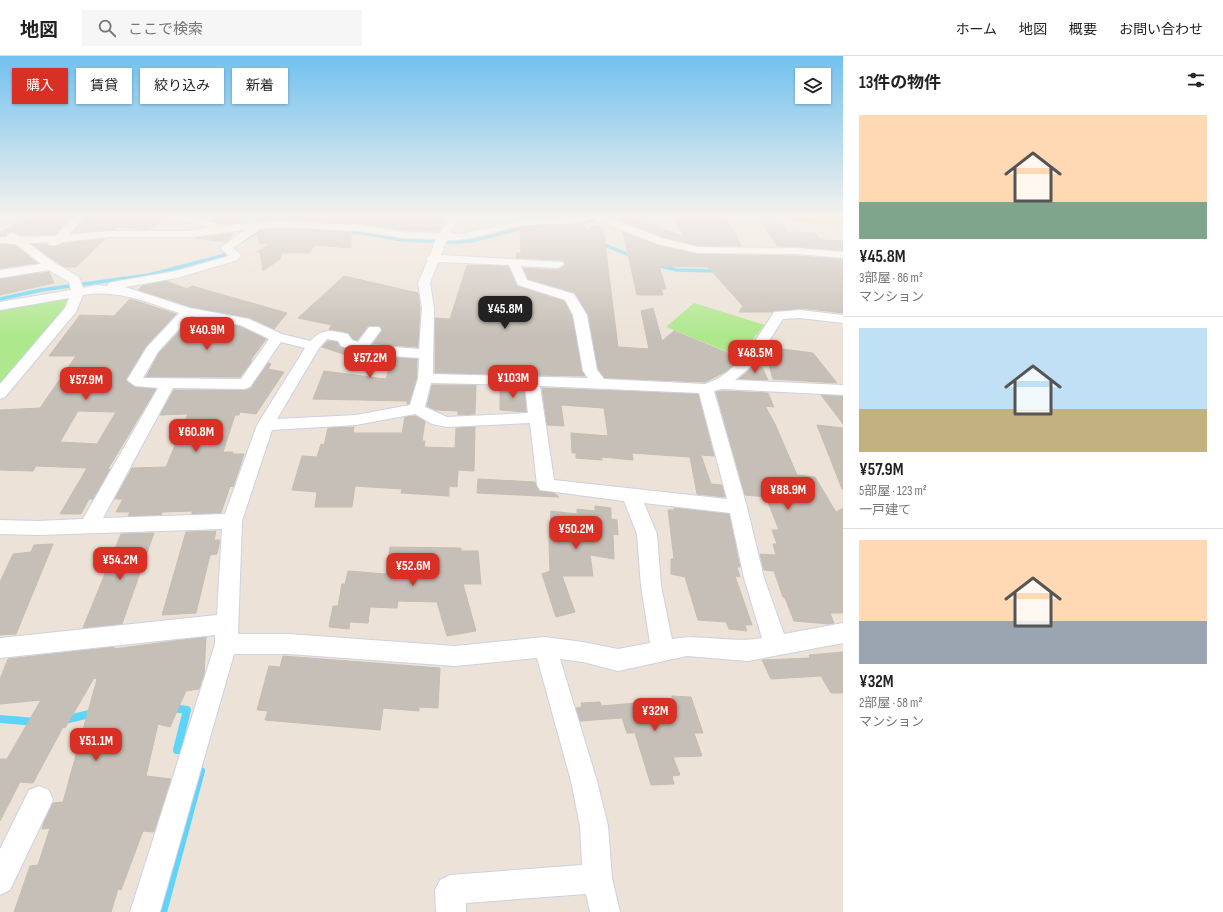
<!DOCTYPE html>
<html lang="ja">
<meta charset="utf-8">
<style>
:root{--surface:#fff;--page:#f6f6f6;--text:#222;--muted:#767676;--line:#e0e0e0;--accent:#d93025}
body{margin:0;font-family:"Sofia Sans Condensed","Noto Sans JP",sans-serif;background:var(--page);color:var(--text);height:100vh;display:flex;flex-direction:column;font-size:15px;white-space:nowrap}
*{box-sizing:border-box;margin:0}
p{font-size:13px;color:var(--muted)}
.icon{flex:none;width:22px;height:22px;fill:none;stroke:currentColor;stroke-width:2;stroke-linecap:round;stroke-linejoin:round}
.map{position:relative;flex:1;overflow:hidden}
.sheet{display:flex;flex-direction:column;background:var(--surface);width:380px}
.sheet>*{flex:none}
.hud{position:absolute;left:12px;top:12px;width:380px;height:36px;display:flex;gap:8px}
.fabs{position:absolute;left:795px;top:12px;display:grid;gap:8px}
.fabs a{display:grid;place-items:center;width:36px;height:36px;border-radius:0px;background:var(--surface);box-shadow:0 1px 3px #0004;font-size:20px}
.price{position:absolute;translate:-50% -34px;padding:0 9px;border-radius:8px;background:var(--accent);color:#fff;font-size:13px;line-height:26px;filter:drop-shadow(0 1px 2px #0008)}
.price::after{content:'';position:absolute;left:50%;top:24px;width:12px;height:9px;margin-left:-6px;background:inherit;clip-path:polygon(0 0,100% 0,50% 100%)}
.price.active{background:#222;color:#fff}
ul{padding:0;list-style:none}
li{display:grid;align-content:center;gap:8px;height:212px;padding:0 16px}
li+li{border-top:1px solid var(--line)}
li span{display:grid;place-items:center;height:124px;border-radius:0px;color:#555}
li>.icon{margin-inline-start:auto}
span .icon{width:72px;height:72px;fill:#fffc;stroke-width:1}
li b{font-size:17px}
h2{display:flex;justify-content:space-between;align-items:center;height:48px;padding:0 16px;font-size:17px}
.tag{padding:0 14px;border-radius:0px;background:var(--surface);box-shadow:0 1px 3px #0004;font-size:14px;line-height:36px}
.tag.active{background:var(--accent);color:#fff}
header{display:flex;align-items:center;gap:24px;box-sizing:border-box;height:56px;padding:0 20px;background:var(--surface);border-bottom:1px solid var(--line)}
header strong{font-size:19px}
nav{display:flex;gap:22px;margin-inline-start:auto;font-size:14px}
.search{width:280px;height:36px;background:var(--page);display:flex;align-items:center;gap:10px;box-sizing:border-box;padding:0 14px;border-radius:0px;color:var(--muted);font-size:15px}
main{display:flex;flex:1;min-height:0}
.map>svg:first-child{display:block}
</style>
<header>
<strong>地図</strong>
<div class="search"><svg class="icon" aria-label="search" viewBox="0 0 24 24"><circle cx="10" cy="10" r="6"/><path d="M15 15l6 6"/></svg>ここで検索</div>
<nav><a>ホーム</a><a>地図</a><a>概要</a><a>お問い合わせ</a></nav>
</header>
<main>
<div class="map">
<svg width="843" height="856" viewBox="0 0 843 856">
<rect width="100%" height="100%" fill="#ece2d7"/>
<g fill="#aee88d">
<path d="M72,239L65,254L0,332V252Z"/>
<path d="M694,247L765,269L738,300L666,271Z"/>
</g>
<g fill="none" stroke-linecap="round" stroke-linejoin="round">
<g stroke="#5ed4f9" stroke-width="3.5">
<path d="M278,172L363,177L402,184L456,186L471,185L532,170L581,168L601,161"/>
<path d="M239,187L256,177L264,175"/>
<path d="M600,187L634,201"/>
<path d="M653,208L677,214L718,215"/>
<path d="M0,243L41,234L149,219L222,200L231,194"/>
</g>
<g stroke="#5ed4f9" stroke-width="8">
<path d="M172,652L187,654L177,694"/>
<path d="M0,663L36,666"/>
<path d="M64,664L94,657"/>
<path d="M163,856L201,715"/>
</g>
</g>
<g fill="#c6bfb7" stroke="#c7beb1" fill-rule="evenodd">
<path d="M33,160H71L55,179H21L12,176L8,177L6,180H0V176Z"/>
<path d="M85,160H166V161L148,174L118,171L115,174L72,177Z"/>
<path d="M220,160H243L240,166L223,167L212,165Z"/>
<path d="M255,160H441V173L439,175L404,174L359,168L279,164L255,165Z"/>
<path d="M620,160H630L685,181L672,160L724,161L735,176L741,190H698L665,182L621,164Z"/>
<path d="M582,167L587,174L596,169L603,171L618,291L649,293L641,255L653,252L662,285L674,275L740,302L727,315L705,326L605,322L598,313L588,259L575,237L528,223L523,212L558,214L563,211L565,207L562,204L516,202L517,197H521L520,172Z"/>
<path d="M762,167L783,168L787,176L815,177L819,182L822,184L843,185V194L777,190Z"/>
<path d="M279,172L351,176V192L314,189L309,197H281L280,203L263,215L260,196H256L270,188H259L257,177L261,174Z"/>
<path d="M623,176L657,189L698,198L797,200L843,203V257L800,252L773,256H739L743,250L708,211L659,210L666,233H661L663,239H637Z"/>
<path d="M233,177L230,183L226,186L195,182Z"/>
<path d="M105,183L76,211H64L32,188H47L49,190H57L62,187Z"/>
<path d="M0,188L15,189L37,207L0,212Z"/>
<path d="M467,209L508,210L518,230L564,245L572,260L582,315L585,320L435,317V262L450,263Z"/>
<path d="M49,216L54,227L0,239V223Z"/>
<path d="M344,220L418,237L420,252L418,291L373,288L382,275L379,270H368L357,284L353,283L348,277L329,273L332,269L298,262Z"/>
<path d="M166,225L187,233L192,230L287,257L274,273L250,262L190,251L138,234L142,230Z"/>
<path d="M130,243L176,258L146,290L126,323V325L135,331L156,333L108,413H110L93,443H89L81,458H60L87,412L36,410L33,415L0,414V354L40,352L76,300H49L80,259L114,260ZM78,355L116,356L97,388L60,386Z"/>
<path d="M192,262L240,270L266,283L250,305H252L240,321H146L159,297Z"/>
<path d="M328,285L337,286L341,291L377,300L417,303V322L409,348H407V345L313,343L324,315L386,323L389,313L322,291Z"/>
<path d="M767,291L813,297L837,327L773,323L765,294Z"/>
<path d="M268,307L271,308L268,313L284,316L256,358L240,356L239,359H235L223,396H233L232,398H244L233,431L230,430L221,457L192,458V455L162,456L161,459L128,460L130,456H116L123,443H115L132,412L166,411L188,358L160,359L174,334H246L251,332Z"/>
<path d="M756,308L762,311L768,324L739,323Z"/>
<path d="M432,329H476L475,358L458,359V355L436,354L427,350Z"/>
<path d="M500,330H524L526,356L500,354Z"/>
<path d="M542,332L698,338L714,400L701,399L711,428L722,429L725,441L697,438L690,401L632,397L633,404L602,401V404L576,402V397H572L571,377L608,380L604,352L561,349L564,370L547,369Z"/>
<path d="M722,335L768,337L774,351L765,350L775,368L797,419L815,421L836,456L843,452V557H830L834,567L829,568L794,565L785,542L783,541L774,515L764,514L760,498L776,499L773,488H777L772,474H779L766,441L745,439L716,336Z"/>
<path d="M821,339L843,340V368Z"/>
<path d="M415,360L425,365L422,385H425L424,391L455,392L456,372L475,371L474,415L458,414L457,431L449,430V440L401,437L402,433L355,430L352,451H315L317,436L292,434L302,400L317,401L321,388L324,389L328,372L354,371L353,377H402L405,361Z"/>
<path d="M817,369L843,372V433H842Z"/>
<path d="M478,423L535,426L540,435L554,437L559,441L477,437Z"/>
<path d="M595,450L611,452V463L617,464L618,479L613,478L614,503L590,499L593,520H562L575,556L556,561L542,518L550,515L549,488L551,455L577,458V453L595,455Z"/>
<path d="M674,452L729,458L740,511H737L740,521L735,520L752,569H745L747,575L729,573L726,566L698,564L685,521L671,518V503H674L668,454H674Z"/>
<path d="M216,475L214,484H220L217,498L210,499L196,557L162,559L186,476Z"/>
<path d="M154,477L122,568L83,572L121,478Z"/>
<path d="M53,488L16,578L0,579V526L13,498L31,496L34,489Z"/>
<path d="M390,491L461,492V495H478L481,528H463L476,575L447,580L437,546L398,545L397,552L370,551L368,567L350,566L349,573L329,571L333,550H338L342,528H345L348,515L386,518Z"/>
<path d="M206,581L204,619L199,633L186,635L170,671L158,668L146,720L171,723L154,776L143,775L121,834L118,833L111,856H14L30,810L38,809L50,772L42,773L44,766L53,747L63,746L97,623L94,622L65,672L63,671L33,727L20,726L0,765V703H7L41,644L0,648V623L8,603L114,591L113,593Z"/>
<path d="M843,596V637H831L821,620L771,623L762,604L810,602L809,599Z"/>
<path d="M283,600L440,612L438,652L419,651V655L383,652L380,674L265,664L268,655L257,654L269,610L280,611Z"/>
<path d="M672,640L691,641L703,677H694L702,700L673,701L680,719L672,720L674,728L651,729L635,677H627L622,662L580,665L576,652L582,651L581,647L600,646L601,650L672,644Z"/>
</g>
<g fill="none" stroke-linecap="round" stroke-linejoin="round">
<g stroke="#ccd1e2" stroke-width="2">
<g id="minor">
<path d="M73,160H84L69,179L110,175H189L210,171L168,162L167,160H187L223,169L279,165L359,169L404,176L440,177L451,160H461L450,177L462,178L527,163L605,160L665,183L698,191L797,192L843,196V202L797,198L698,197L658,188L592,162C573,171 549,167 528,169C501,172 475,185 447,184L441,199L562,206L564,208L562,210L558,212L521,210L527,224L574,238L587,259L597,314L604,323L705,328C739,317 755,284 774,256L800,254L843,259V267L800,262L783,263L754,308L735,324L843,329V339L722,333L714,335L747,451L764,522L784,578L843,567V587L748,605L687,600L618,615L583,606L560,603L597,725L608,770L612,822L620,856H590L586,838L466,847V856H436L435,834L440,824L450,819L582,809L580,770L571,725L537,602L455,610L289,598H234L160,856H130L215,588V579L0,602V582L217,559L222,473L38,479L0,478V464L38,465L83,463L158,332L135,330L127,324L147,291L179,257C147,246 117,233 83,239L76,256L5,341L0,343V328L65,252L69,242L0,254V246L71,234L69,226L49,214L0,222V214L41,208L16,188L0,187V181H7L8,178L12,177L21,181L56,180ZM279,171L359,175L404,182L436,183L430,199L426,202L428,204L418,227L422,252L419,293L370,289L381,274L379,271H369L358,286L352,284L348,278C330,274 323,272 310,285L282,278L249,263L190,252L125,231L177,222L238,204L241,199L233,192L260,173ZM245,174L220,192L229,200L176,215L113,226L109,227L107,230L97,229L83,232L79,221L55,207L28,187L48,186L49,189H57L62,186L110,181H189ZM438,206L509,209L518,229L565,244L573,259L583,315L588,322L433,318L434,252L430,227ZM191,260L240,269L269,283L241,323L143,322L158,296ZM327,283L338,285L341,290L377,299L419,302L418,322L410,349L356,359L277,363L319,292ZM281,286L305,292L257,369L225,458L103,462L173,332L245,333L250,331ZM431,327L525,329L528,357L447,361L425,351ZM540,330L699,337L727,443L554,424ZM415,358L432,368L447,371L530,367L537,429L540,434L624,445L637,478L641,530L650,587L618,593L583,586L545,581L455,590L289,578H238L242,465L272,374L356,369ZM644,447L730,457L744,522L762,582C732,588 703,577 672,583L661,530L657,478Z"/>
<path d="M39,730L49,734L53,744L10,834L0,839V793L29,734Z"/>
</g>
</g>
<g stroke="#c7c7c7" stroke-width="2">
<path id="major" d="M788,160H843V168L794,164L790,163Z"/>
</g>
<use href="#minor" fill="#fff" fill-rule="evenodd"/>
<use href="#major" fill="#fdcf4a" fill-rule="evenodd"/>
</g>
<linearGradient id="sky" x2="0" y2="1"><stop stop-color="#71c1ef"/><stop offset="0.57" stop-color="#f6f2ed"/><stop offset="1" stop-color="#f6f2ed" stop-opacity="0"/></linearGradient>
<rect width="843" height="280" fill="url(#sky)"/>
</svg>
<div class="fabs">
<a><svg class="icon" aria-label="layers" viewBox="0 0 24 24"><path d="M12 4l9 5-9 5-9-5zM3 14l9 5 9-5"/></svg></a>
</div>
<b class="price active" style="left:505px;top:274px">¥45.8M</b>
<b class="price" style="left:207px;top:295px">¥40.9M</b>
<b class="price" style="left:755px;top:318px">¥48.5M</b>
<b class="price" style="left:370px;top:323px">¥57.2M</b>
<b class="price" style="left:513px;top:343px">¥103M</b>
<b class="price" style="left:86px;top:345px">¥57.9M</b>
<b class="price" style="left:196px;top:397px">¥60.8M</b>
<b class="price" style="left:788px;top:455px">¥88.9M</b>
<b class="price" style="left:576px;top:494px">¥50.2M</b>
<b class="price" style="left:120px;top:525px">¥54.2M</b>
<b class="price" style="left:413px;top:531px">¥52.6M</b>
<b class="price" style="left:655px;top:676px">¥32M</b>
<b class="price" style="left:96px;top:706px">¥51.1M</b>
<div class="hud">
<a class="tag active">購入</a>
<a class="tag">賃貸</a>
<a class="tag">絞り込み</a>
<a class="tag">新着</a>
</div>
</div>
<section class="sheet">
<h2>13件の物件<svg class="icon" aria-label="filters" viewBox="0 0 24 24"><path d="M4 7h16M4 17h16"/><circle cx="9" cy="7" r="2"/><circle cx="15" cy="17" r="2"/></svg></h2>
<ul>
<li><span style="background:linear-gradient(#ffd9b3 70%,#7fa58c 0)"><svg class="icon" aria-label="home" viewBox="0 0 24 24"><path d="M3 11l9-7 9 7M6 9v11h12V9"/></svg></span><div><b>¥45.8M</b><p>3部屋 · 86 m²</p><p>マンション</p></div></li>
<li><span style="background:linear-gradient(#bfe0f5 65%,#c2b280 0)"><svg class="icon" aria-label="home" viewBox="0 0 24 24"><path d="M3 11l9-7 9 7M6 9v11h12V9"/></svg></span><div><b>¥57.9M</b><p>5部屋 · 123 m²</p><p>一戸建て</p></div></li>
<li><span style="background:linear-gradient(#ffd9b3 65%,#9aa5b1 0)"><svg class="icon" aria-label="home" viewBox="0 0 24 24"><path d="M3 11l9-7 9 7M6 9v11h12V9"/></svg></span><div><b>¥32M</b><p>2部屋 · 58 m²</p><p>マンション</p></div></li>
</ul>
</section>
</main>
